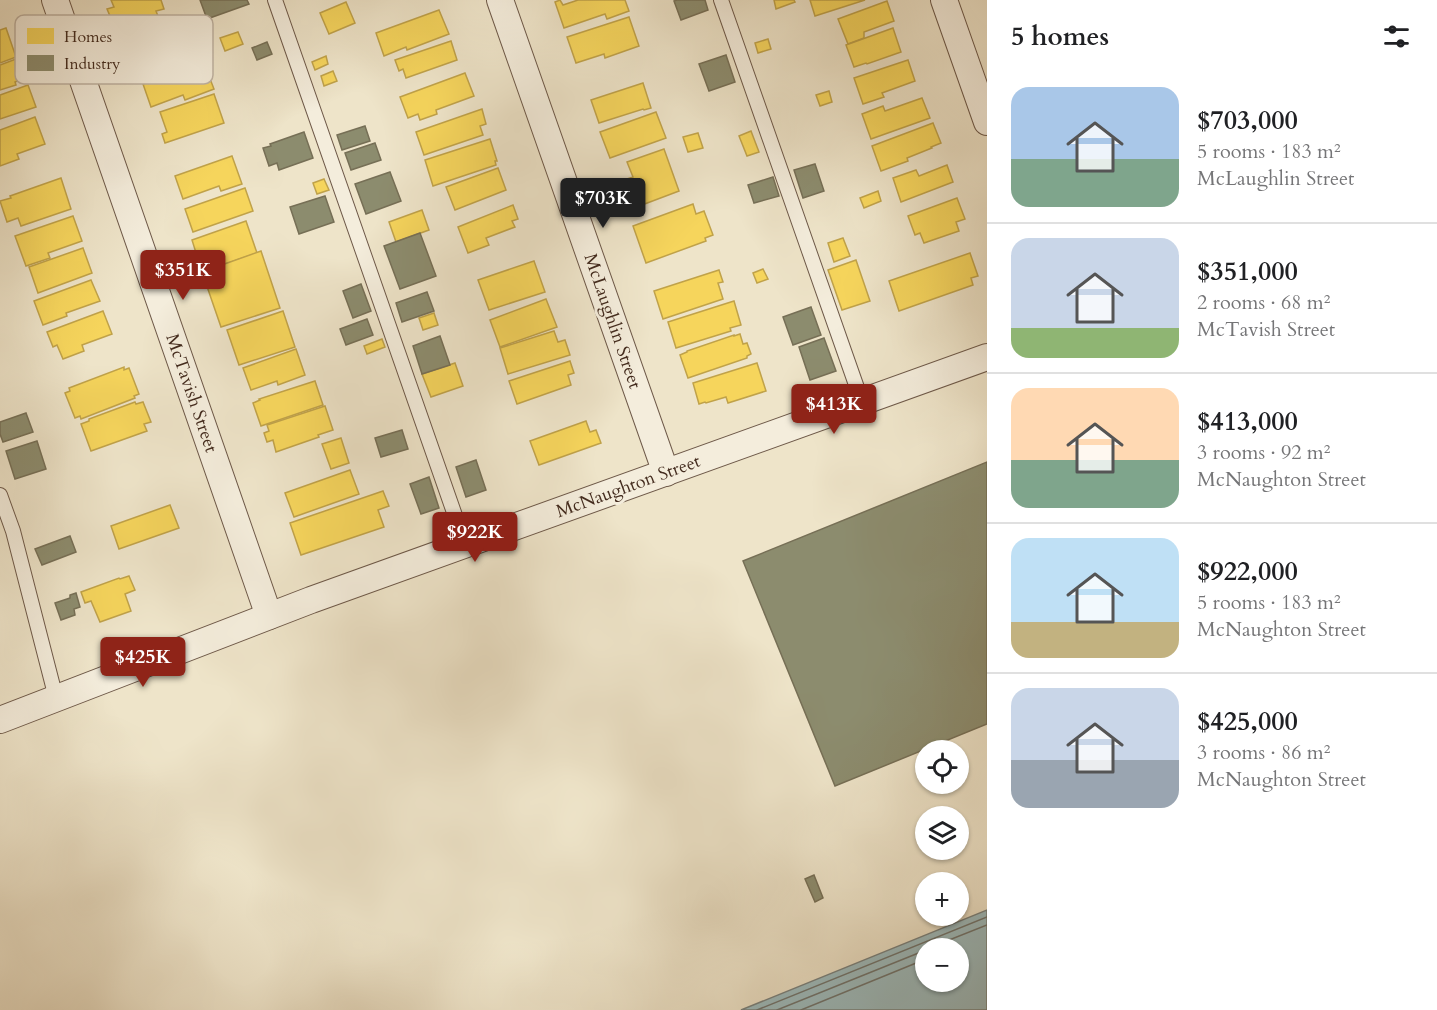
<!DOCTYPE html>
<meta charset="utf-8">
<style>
:root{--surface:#fff;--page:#f6f6f6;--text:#202124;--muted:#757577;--line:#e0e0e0;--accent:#8f2418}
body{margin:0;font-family:Cardo,serif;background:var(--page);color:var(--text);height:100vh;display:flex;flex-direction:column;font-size:22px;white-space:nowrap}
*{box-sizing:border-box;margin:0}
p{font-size:20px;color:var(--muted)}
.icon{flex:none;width:33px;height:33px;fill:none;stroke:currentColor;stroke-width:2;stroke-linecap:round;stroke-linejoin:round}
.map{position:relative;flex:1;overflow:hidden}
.side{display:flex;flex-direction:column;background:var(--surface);width:450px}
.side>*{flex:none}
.controls{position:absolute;left:915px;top:740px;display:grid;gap:12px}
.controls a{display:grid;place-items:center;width:54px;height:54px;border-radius:50%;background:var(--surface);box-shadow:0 2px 4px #0004;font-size:30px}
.price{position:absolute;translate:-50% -51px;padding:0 14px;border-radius:6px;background:var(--accent);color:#fff;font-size:20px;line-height:39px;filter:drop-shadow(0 2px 3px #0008)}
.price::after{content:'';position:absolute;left:50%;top:36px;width:18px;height:14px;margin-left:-9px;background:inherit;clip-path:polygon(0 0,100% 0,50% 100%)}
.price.active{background:#222;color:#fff}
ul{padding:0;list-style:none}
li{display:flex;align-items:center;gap:18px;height:150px;padding:0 24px}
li+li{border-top:2px solid var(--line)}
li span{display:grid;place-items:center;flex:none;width:168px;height:120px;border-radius:18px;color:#555}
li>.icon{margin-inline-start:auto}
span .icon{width:72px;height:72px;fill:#fffc;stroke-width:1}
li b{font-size:26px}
h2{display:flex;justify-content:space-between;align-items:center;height:72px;padding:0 24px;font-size:26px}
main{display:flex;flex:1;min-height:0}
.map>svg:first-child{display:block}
</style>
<main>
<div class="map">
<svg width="987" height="1010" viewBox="0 0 987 1010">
<rect width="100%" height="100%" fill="#eee4c9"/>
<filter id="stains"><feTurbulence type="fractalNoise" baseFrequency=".00333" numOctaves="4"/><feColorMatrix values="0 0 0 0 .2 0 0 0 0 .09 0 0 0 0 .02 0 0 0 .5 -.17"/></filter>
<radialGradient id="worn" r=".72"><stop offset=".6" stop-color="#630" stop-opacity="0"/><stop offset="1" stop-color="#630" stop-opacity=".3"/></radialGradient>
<path fill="#9dbcbf" stroke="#79827f" stroke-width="1.5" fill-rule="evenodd" d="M987,910V1010H741ZM926,948H958V981H926Z"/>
<g fill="#f6d55c" stroke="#c0a249" stroke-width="1.5">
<path d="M111,0H161L164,9L156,11L161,24L125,37L119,20L113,23L107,9L114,7Z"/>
<path d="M560,0L563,5L578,0H625L629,11L607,19L605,14L564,28L555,2Z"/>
<path d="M774,0H794L795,2L776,9Z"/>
<path d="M810,0H865L815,16Z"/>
<path d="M887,1L894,21L864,32V38L848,44L838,19Z"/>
<path d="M346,2L355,23L329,34L320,13Z"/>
<path d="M439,10L449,34L407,50L406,47L384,56L376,33Z"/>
<path d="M629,17L639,46L605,58L604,54L576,63L567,37Z"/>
<path d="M6,28L16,57L0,63V30Z"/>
<path d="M893,28L901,52L867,64L866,63L854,67L846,45Z"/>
<path d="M238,32L243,44L225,51L220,38Z"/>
<path d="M768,39L771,49L758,53L755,43Z"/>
<path d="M451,41L457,60L406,78L403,69L399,71L395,60Z"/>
<path d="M326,56L328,64L315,70L312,62Z"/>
<path d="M16,59L22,79L15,82L16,85L0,90V65Z"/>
<path d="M908,60L915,81L882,93L884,97L863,104L854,78Z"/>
<path d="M203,61L214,89L185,100L183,95L151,107L143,84Z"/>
<path d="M333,71L337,81L324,86L321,76Z"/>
<path d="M465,73L474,96L436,110L437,114L420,120L418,114L408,118L400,97Z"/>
<path d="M643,83L651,108L644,110L643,109L599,123L591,100Z"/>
<path d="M28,85L36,107L0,119V95Z"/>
<path d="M829,91L832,102L820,106L816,95Z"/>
<path d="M214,94L224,123L165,143L162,134L167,132L160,112Z"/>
<path d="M922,98L930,118L871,139L862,114L883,106L885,111Z"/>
<path d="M482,109L486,124L480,126L483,135L424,155L416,132Z"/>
<path d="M656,112L666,138L610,158L600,132Z"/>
<path d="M35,117L45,144L17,154L19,159L0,166V130Z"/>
<path d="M933,123L941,143L931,147L932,148L907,158L908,161L881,171L872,146Z"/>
<path d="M751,131L759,152L747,156L739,136Z"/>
<path d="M698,133L703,148L688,152L683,137Z"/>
<path d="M490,139L497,161H495L496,165L433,186L425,160Z"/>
<path d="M664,149L679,191L642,205L637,191L632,193L627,179L633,177L627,162Z"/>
<path d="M232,156L242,184L221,191L219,186L183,199L175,176Z"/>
<path d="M947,165L953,182L901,202L893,178L916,170L919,176Z"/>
<path d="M498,168L506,190L455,210L446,187Z"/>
<path d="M61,178L71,209L21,226L18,218L7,222L0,201L11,198L10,196Z"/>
<path d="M324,179L329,190L317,194L313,183Z"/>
<path d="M245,188L253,211L193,232L185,209Z"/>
<path d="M878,191L881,201L864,208L860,198Z"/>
<path d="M957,198L965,219L956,222L959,231L924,243L920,233L915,235L908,216Z"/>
<path d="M693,204L696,214L704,211L713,235L705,238L706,241L646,263L633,226Z"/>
<path d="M513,205L518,219L512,221L515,227L486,238L489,245L468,253L458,227Z"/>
<path d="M422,210L429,230L396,242L389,222Z"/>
<path d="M73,216L82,241L48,253L50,258L26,266L15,236Z"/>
<path d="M246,221L257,253L202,272L192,240Z"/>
<path d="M843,238L850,256L834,262L828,243Z"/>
<path d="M83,248L92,273L38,293L29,267Z"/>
<path d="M261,251L280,308L221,327L202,272Z"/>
<path d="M970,253L978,276L971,278L973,285L899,311L889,281Z"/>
<path d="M856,260L870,301L842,310L828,270Z"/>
<path d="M534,261L545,292L489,310L478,280Z"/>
<path d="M763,269L768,279L757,283L753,273Z"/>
<path d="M719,270L723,282L718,283L723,299L663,319L654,291Z"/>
<path d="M91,280L100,301L66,313L67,316L43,325L34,301Z"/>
<path d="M546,299L557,327L500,347L490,320Z"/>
<path d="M734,301L741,325L730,328L731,331L676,348L668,322Z"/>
<path d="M103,311L112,334L82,345L84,351L63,359L57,345L53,347L47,332Z"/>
<path d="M283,311L295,347L239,365L227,330Z"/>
<path d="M434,313L438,325L423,330L419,318Z"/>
<path d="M554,331L558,342L565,340L570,355L508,374L500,348Z"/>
<path d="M740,334L743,344L747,343L751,354L747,356V358L688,378L680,355L687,352V351L734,335V336Z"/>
<path d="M382,339L385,347L367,354L364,346Z"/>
<path d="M296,349L305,375L278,385L277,381L251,390L243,368Z"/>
<path d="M570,361L574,373L568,375L571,385L517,404L509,381Z"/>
<path d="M455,363L463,386L431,397L422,374Z"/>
<path d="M757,363L766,391L728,403L726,397L706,403L705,402L699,404L693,383Z"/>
<path d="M124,367V370L129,368L139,394L134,396L135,398L81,419L80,416L75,418L65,393L70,391L69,388Z"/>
<path d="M315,381L323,405L261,426L253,403L260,400L259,399Z"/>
<path d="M135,402L136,404L143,402L151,422L144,424L147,431L91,451L81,424L89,421V419Z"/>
<path d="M325,406L333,430L318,435L319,437L276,452L273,440L267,442L264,433L269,431L267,425Z"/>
<path d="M586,421L590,432L596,430L601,443L539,465L530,441Z"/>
<path d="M341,438L349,463L331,469L322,444Z"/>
<path d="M350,470L359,494L294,517L285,493Z"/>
<path d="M383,491L389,506L378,510L384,527L301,555L290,523Z"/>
<path d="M170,505L179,528L119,549L111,526Z"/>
<path d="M129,576L135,590L125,594L131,611L100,622L91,601L85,603L81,592L119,578L120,579Z"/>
</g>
<g fill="#8c8c6e" stroke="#766f56" stroke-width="1.5">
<path d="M200,0H247L249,4L207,19Z"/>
<path d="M677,0H705L708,10L681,20L674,1Z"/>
<path d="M267,42L272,54L257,60L252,48Z"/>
<path d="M726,55L735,82L709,91L699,64Z"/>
<path d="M365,126L370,141L342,150L337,135Z"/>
<path d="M304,132L313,158L279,170L277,163L269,166L263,148L271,146L270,144Z"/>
<path d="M375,143L381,160L351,170L345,153Z"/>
<path d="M815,164L824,191L803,198L794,170Z"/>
<path d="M390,172L401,201L366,214L355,184Z"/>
<path d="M773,177L779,196L754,203L748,185Z"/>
<path d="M325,196L334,222L299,234L290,207Z"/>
<path d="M420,233L436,276L400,289L384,246Z"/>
<path d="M361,284L371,311L353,318L343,291Z"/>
<path d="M427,292L434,311L402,322L396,303Z"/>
<path d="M811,307L821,335L793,345L783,317Z"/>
<path d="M367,319L373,335L346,345L340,329Z"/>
<path d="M440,336L450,365L422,374L413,346Z"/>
<path d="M824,338L836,371L810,380L799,347Z"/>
<path d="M26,413L33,432L3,442L0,434V422Z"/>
<path d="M402,430L408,449L381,457L375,438Z"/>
<path d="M37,441L46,469L15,479L6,451Z"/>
<path d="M476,460L486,490L466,497L456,467Z"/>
<path d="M987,462V724L835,786L743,561Z"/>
<path d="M429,477L439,508L421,514L410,484Z"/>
<path d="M70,536L76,552L42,565L35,549Z"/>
<path d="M76,593L80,607L74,609L75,615L61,620L55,603L70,598V595Z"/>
<path d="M814,875L823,898L815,902L805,879Z"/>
</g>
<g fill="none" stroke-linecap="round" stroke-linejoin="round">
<g stroke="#70746e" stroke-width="1.5">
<path d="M929,948L987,925"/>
<path d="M757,1010L987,917"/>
<path d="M777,1010L926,950"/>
<path d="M801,1010L926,959"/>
</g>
<g stroke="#6e5949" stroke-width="16">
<g id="lane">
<path d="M275,0L465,544"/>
<path d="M721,0L862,402"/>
<path d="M0,495L13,531L56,698"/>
</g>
</g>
<g stroke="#6e5949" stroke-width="28">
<g id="street">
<path d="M55,0L269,616"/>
<path d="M500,0L666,473"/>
<path d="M944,0L987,122"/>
<path d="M0,720L311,600L987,357"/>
</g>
</g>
<use href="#lane" stroke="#f4eddc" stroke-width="14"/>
<use href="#street" stroke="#f4eddc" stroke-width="26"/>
</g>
<g text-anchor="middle" stroke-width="6" stroke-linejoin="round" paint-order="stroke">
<g font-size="18" fill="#432b1e" stroke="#f4eddc">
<text transform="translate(613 321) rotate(71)" y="6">McLaughlin Street</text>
<text transform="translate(192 393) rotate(71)" y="6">McTavish Street</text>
<text transform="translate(628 486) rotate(-20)" y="6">McNaughton Street</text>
</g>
</g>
<rect x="15" y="15" width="198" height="69" rx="9" fill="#f4eddc" stroke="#bfb3a3" stroke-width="1.5"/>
<rect x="27" y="28" width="27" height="16" fill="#f6d55c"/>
<rect x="27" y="55" width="27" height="16" fill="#8c8c6e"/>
<g font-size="16" fill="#432b1e">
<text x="64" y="42">Homes</text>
<text x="64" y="69">Industry</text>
</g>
<rect width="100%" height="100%" filter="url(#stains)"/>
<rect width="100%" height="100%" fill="url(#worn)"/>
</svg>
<div class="controls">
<a><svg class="icon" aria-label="locate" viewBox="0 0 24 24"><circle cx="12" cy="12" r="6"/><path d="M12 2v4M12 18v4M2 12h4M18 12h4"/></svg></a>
<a><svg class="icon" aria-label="layers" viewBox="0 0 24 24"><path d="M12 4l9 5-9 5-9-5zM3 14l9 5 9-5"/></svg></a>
<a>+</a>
<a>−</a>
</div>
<b class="price active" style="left:603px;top:229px">$703K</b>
<b class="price" style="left:183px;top:301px">$351K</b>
<b class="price" style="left:834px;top:435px">$413K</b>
<b class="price" style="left:475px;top:563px">$922K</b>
<b class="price" style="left:143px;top:688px">$425K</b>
</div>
<section class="side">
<h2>5 homes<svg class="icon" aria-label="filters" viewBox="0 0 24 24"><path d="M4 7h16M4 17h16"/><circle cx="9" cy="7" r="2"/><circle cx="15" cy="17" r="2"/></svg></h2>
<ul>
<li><span style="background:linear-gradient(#a9c7e8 60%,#7fa58c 0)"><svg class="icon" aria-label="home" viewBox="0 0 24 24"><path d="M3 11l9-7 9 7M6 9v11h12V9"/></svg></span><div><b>$703,000</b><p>5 rooms · 183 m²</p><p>McLaughlin Street</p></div></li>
<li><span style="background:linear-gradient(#c9d6e8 75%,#8fb573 0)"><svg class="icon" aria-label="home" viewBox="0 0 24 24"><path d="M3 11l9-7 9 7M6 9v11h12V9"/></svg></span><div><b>$351,000</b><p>2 rooms · 68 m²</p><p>McTavish Street</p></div></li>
<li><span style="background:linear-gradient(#ffd9b3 60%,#7fa58c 0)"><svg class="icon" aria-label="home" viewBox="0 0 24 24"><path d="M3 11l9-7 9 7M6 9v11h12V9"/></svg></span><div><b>$413,000</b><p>3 rooms · 92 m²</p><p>McNaughton Street</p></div></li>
<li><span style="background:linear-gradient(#bfe0f5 70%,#c2b280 0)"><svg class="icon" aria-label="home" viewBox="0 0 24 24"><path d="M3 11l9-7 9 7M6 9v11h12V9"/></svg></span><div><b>$922,000</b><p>5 rooms · 183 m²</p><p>McNaughton Street</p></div></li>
<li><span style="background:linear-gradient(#c9d6e8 60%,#9aa5b1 0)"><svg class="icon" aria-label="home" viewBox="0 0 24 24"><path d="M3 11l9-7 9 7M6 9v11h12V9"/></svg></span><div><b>$425,000</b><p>3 rooms · 86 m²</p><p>McNaughton Street</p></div></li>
</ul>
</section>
</main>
